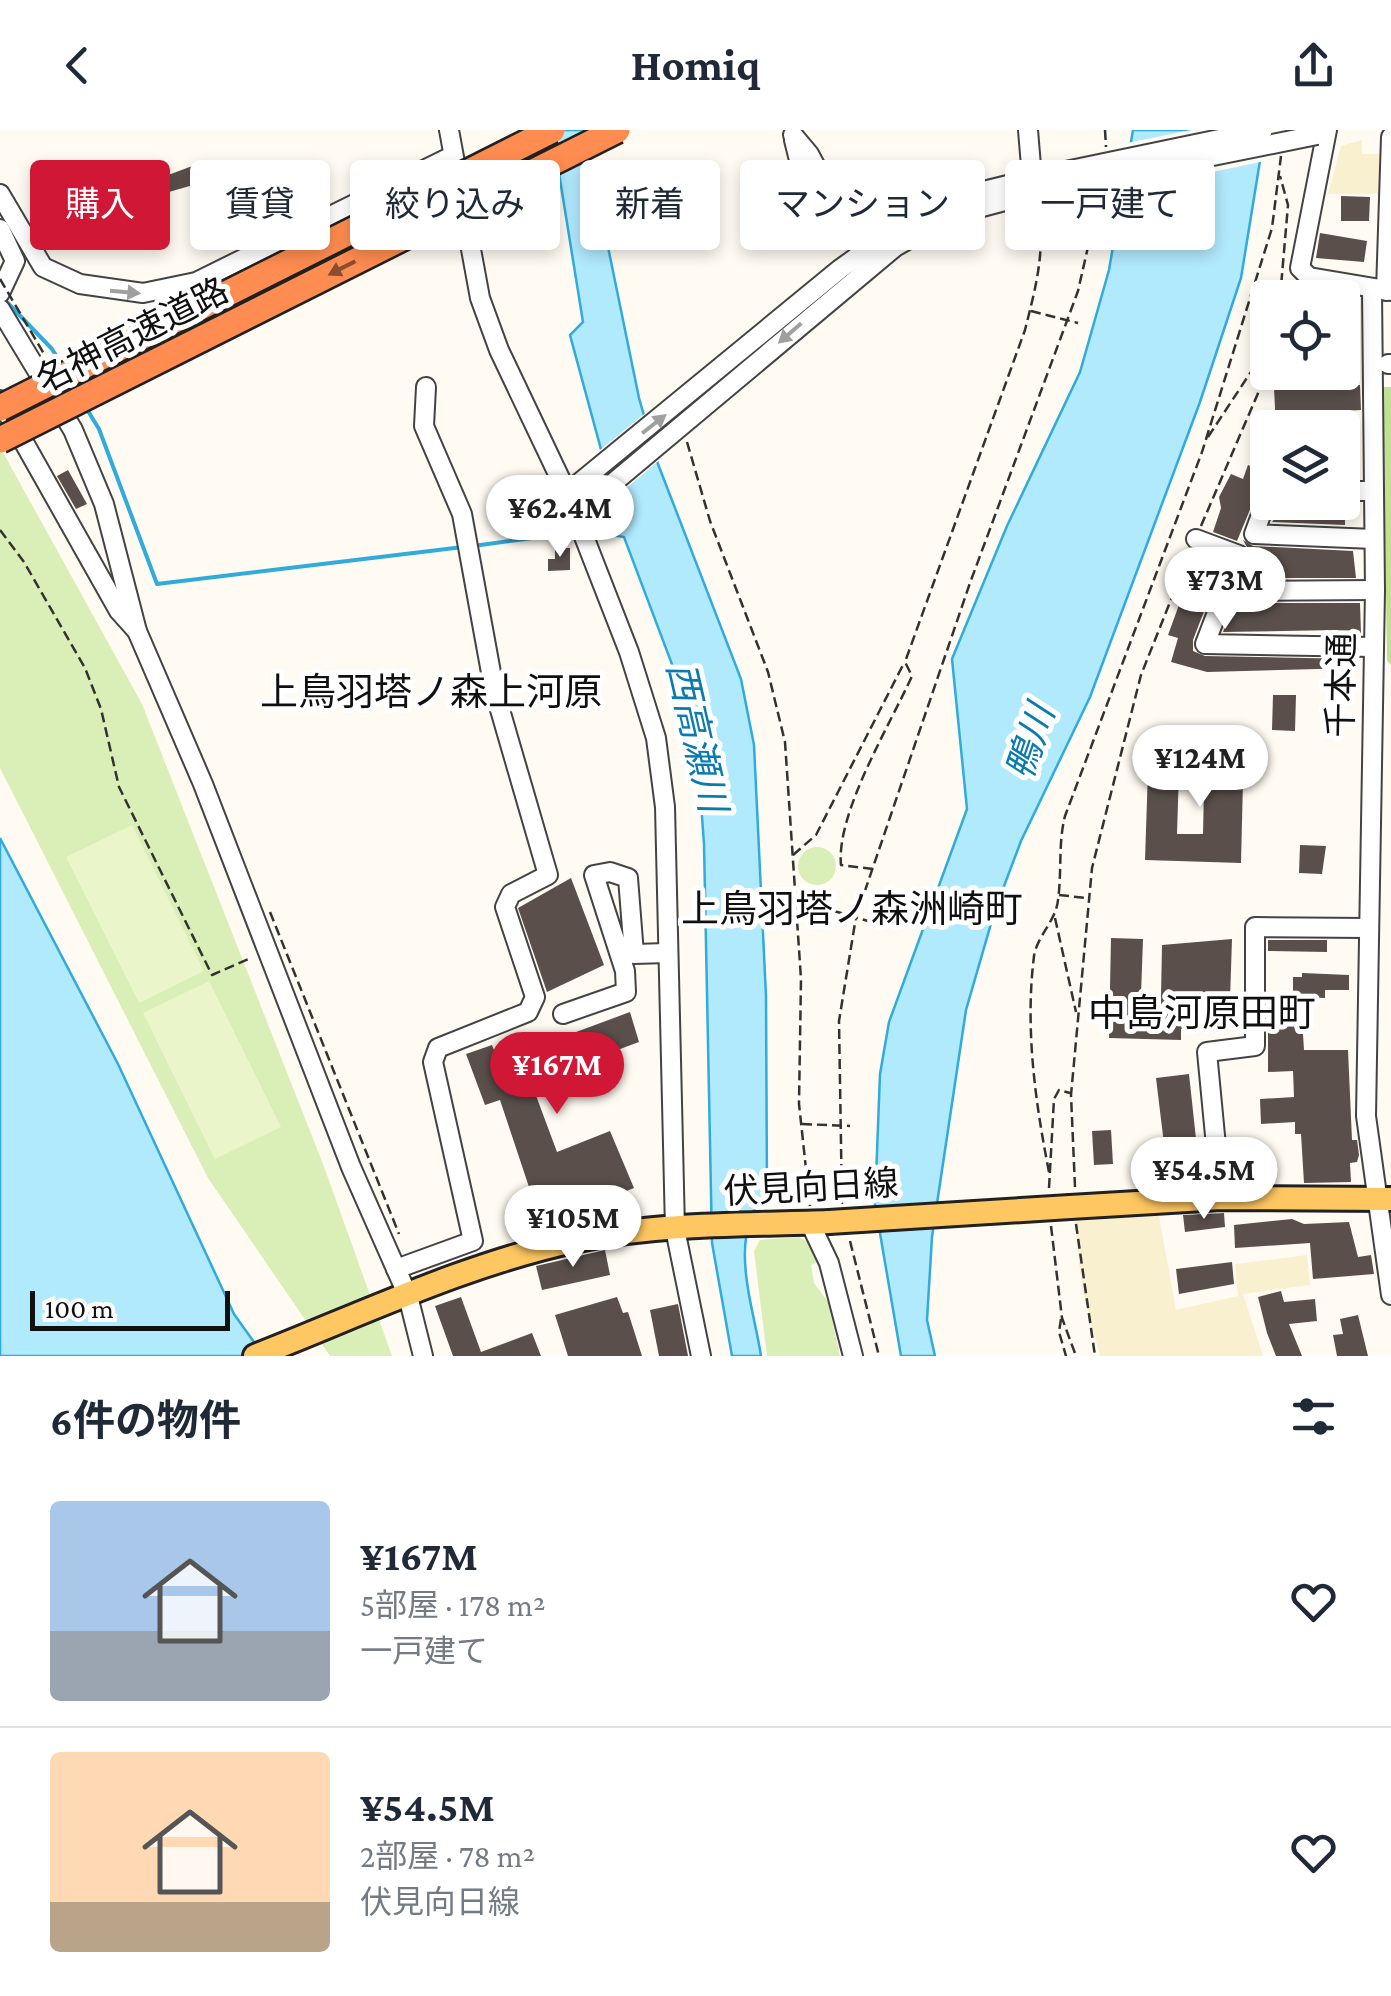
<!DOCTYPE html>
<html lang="ja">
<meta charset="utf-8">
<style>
:root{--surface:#fff;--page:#f2f2f3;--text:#1f2937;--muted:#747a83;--line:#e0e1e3;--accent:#d01735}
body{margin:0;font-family:"Crimson Pro","Noto Sans JP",serif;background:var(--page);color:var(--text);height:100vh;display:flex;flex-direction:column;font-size:38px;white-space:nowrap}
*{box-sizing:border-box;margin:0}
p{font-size:32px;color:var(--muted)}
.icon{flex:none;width:55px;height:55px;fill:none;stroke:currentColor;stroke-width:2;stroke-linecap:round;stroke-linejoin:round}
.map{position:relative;height:1226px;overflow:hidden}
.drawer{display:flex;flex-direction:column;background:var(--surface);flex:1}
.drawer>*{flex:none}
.top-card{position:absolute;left:30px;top:30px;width:1332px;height:90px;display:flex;gap:20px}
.fabs{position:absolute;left:1250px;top:150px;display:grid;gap:20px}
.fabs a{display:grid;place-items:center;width:110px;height:110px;border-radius:10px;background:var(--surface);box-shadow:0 5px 15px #0003;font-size:50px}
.scale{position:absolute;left:30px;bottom:25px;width:200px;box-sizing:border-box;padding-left:10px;border:5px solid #101010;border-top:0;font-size:28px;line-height:35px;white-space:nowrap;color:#101010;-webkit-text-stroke:8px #fff;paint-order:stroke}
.price{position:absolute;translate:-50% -85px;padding:0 22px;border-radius:35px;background:#fff;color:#222;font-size:32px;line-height:65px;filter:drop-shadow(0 2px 5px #0008)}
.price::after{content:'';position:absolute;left:50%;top:60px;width:30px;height:22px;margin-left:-15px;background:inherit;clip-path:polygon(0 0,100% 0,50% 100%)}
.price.active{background:var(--accent);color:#fff}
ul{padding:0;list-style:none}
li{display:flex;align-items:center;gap:30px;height:250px;padding:0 50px}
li+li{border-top:2px solid var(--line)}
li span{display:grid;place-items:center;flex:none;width:280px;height:200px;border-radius:10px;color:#555}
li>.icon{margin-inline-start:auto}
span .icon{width:120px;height:120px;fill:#fffc;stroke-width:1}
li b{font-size:42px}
h2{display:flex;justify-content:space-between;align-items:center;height:120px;padding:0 50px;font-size:42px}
.pill{padding:0 35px;border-radius:10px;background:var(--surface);box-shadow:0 5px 15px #0003;font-size:35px;line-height:90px}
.pill.active{background:var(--accent);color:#fff}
header{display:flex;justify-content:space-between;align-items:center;height:130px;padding:0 50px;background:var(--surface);font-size:45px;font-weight:700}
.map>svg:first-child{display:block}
</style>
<header><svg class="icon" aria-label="back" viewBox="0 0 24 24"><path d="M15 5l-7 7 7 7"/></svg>Homiq<svg class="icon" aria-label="share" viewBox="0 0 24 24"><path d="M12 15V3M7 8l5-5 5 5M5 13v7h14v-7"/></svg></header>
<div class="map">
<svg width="1391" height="1226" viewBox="0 0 1391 1226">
<rect width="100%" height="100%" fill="#fffbf2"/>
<g fill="#f9f0cf">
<path d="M1362,10V24H1383L1382,64H1328L1341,16Z"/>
<path d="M1158,1081L1176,1180L1238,1166L1235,1134L1307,1125L1310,1155L1243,1164L1263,1226H1100L1082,1159L1074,1087Z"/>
</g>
<g fill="#daefb7">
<path d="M0,317L142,574L323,1034L392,1226H330L208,1048L0,638Z"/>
<circle cx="817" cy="736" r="19"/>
<path d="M799,1107L815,1116L816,1133L811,1135L814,1153L828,1172L840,1226H767L754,1121L760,1110Z"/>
</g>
<path fill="#c0e194" d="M1383,257H1391V535L1387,531Z"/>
<g fill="#ebf5ca">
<path d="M132,695L204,841L139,873L66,727Z"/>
<path d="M209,851L281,997L215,1029L143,883Z"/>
</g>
<g fill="#b1e9fd" stroke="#30abdc" stroke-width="2.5">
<path d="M552,0H584L639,268L658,334L741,549L754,615L766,866L767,1062C726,1106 753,1173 761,1226H732L712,1113L704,714L698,632L687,574L624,407L606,404L600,387L612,360L570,205L583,192Z"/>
<path d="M1133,0H1265L1241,148L1200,272L1090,567L1021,711L995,780L966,880L932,1107L927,1190L935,1226H901L875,1074L880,944L889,892L967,679L952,529L1007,396L1080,242L1109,140Z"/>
<path d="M0,708L118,934L234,1184L264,1226H0Z"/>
</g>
<g fill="#fffbf2">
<path d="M1191,0H1270L1265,31L1118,62L1127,13Z"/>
<path d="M648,281L662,328L596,384L606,360L595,324Z"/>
</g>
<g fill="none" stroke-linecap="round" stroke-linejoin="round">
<g stroke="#30abdc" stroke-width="4">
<path d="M4,169L52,219L63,237"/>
<path d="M85,276L99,299L157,454L463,417"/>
<path d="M586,398L605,391"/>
<path d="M473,416L577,402"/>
</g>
</g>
<g fill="#5a4f4b">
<path d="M195,35L200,53L131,73L135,91L125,94L117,64Z"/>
<path d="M63,38L71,69L93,61L99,78L62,88L58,75L52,77L42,44Z"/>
<path d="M1341,66L1370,67L1369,91H1341Z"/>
<path d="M1320,103L1367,111L1364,132L1316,128Z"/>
<path d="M1342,169L1358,171L1352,200H1356L1360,234H1342Z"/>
<path d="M1308,242H1335V255H1360L1361,280L1308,283L1309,298H1276L1274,258L1308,256Z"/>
<path d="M1354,303L1360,345H1342V304Z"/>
<path d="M1248,335L1261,341L1255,357L1259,358L1237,411L1213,402L1221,378L1219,367L1231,344L1243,349Z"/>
<path d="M68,340L87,374L76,379L57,346Z"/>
<path d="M1279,372L1352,374L1353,382L1345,383V395L1272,392L1279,383Z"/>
<path d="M1243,410L1253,416L1353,421L1356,448H1245L1251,424Z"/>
<path d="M555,418H570V440L548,441V429H555Z"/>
<path d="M1198,423L1223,432L1193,510V521L1205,526L1355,529V538L1207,542L1171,532L1178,508L1168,505Z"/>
<path d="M1234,473H1360L1361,504H1338V500L1223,502Z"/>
<path d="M1273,565H1296L1295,601L1272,600Z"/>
<path d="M1205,609L1244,610L1241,733L1145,730L1148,640L1179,641L1177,704H1203Z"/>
<path d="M1300,715L1326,716L1322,744L1299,743Z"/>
<path d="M571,748L604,835L547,862L518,778Z"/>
<path d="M1111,808L1143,809L1141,865L1161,866L1162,815L1232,809L1229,900L1181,899V910L1109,908Z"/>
<path d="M1268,810H1327V822L1268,821Z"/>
<path d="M1302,843L1349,845V860H1325V868L1293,867V847H1302Z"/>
<path d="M1284,879L1285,889L1302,888L1304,920H1348L1352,1010H1357L1359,1025L1357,1032L1350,1033L1351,1052L1304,1053L1301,1004H1295V992L1261,994L1260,969L1294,967L1293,941L1268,942V880Z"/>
<path d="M630,882L639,912L531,952L557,1022L610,1001L634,1058L556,1089L545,1061L532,1066L500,970L485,975L466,924L492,915L498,931Z"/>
<path d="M1189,944L1200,1046L1152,1052L1148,1016L1164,1014L1156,948Z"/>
<path d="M1111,1000L1113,1034L1094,1035L1092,1001Z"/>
<path d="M1224,1083L1225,1097L1185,1102L1183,1085Z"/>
<path d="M1292,1089L1304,1094L1349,1092L1358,1127L1371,1125L1374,1144L1313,1149L1310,1113L1235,1118L1234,1095Z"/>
<path d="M605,1120L610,1145L542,1160L536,1136Z"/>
<path d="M1232,1132L1234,1154L1179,1164L1176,1139Z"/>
<path d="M1281,1161L1284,1172L1315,1169L1317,1191L1289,1194L1302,1226H1276L1267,1203L1258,1167Z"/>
<path d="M461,1167L481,1222L532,1203L541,1226H453L435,1176Z"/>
<path d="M617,1167L623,1183L628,1182L642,1226H568L555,1185Z"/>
<path d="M678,1174L688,1226H659L650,1180Z"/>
<path d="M1358,1185L1368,1226H1337L1333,1205L1343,1204L1340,1189Z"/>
</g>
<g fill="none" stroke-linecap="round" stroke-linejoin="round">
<g stroke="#434343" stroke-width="22">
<g id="minor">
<path d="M449,0L480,168L499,220L567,363L629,522L656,608L665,677L675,1099L701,1226"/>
<path d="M1028,0L1032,48"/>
<path d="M1327,0L1300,138L1309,147L1391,161"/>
<path d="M793,5L809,24L865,129"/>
<path d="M794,10L799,30L823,77"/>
<path d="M0,64L43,137L80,154L143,163L196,152L452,26"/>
<path d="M0,99L15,131L0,163"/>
<path d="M1372,161L1375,460L1366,986L1391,1165"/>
<path d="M1386,161L1391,7"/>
<path d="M0,179L73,300L104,374L137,501L203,654L351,1037L408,1166L423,1226"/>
<path d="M1388,234H1391"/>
<path d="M0,270L119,481L137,501"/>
<path d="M1342,361H1374"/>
<path d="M567,363L840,139L910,89L951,69L1056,43"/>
<path d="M1268,366L1254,404L1374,409"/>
<path d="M576,384L895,117L952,85L1054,58"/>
<path d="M1196,409L1239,425L1205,514L1374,517"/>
<path d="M1225,461L1375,460"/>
<path d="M563,884L626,862L625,841L594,745L610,742L628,748L634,824L667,823"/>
<path d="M1221,1068L1207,922L1255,916V797L1367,798"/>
<path d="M810,1093L829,1133L853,1226"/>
<path d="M396,1139L473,1111L433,932L438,918L528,882L535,867L505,777L511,764L548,745L494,559L462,384L424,296L426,257"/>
</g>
</g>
<g stroke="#212121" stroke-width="28">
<g id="major">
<path d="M1070,1077L1221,1068L1391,1069"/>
<path d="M255,1226C360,1185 468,1133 578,1110C659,1093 747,1095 829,1092"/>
</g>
</g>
<g stroke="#323232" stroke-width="2.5" stroke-dasharray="10 5" stroke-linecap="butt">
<path d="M1105,0L1106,17"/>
<path d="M1280,168L1288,75L1280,46"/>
<path d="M1291,168L1295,155"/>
<path d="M1031,181L1078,193"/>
<path d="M1208,307L1268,216"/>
<path d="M687,312L710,391L768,542L785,612L801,849L799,974L810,1076"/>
<path d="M1201,396L1268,240"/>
<path d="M0,400L24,432L85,538L101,579L119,657L212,845L251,828"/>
<path d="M793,725L816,705L903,535"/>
<path d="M873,739L841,735C836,683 890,595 912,546L905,532L1025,200C1035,160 1046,121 1038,80"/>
<path d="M1059,765L1086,768"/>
<path d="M834,781L868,791"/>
<path d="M270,782L399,1104"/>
<path d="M1055,788L1076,882"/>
<path d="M802,994L850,996"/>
<path d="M1049,1042C1035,971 1025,898 1034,826C1037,806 1056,791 1058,770C1062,741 1058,714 1065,686L1202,322L1272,98L1281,26"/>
<path d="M1075,1057L1071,965L1092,738L1141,545L1190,422"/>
<path d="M1049,1058L1054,969L1059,960L1070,963"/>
<path d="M842,1074L839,891L856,787L970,453L1078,161L1100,64"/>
<path d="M1076,1094L1095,1226"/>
<path d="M1051,1096L1062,1188L1076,1226"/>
<path d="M850,1111L879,1226"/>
<path d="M1061,1189L1059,1202L1066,1226"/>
</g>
<use href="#minor" stroke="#fff" stroke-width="18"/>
<use href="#major" stroke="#ffc762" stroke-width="22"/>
<g stroke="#434343" stroke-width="22" stroke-linecap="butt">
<g id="minor-bridge">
<path d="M1056,43L1263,0"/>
<path d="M1054,58L1317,5"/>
</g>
</g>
<g stroke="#212121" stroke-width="28" stroke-linecap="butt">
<path id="major-bridge" d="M829,1092L1070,1077"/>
</g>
<g stroke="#212121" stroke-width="30" stroke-linecap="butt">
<g id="highway-bridge">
<path d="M0,278L552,0"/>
<path d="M0,310L617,0"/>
</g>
</g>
<path stroke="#323232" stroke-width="2.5" stroke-dasharray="10 5" stroke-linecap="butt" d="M0,149L47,229"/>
<use href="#minor-bridge" stroke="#fff" stroke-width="18"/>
<use href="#major-bridge" stroke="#ffc762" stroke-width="22"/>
<use href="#highway-bridge" stroke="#ff8c50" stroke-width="25"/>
</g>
<defs><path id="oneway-solid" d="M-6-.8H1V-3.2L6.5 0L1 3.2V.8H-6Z" transform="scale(2.5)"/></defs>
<use fill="#884e30" href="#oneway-solid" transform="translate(342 138) rotate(153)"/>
<g fill="#9f9f9f">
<use href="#oneway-solid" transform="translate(125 162) rotate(5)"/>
<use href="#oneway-solid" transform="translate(790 203) rotate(139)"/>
<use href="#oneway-solid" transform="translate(654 294) rotate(-38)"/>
</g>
<g text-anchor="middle" stroke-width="10" stroke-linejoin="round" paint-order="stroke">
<g font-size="35" fill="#101010" stroke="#fff">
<text transform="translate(132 205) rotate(-27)" y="12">名神高速道路</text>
<text transform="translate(1341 555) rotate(-89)" y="12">千本通</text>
<text transform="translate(811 1057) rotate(-3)" y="12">伏見向日線</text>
</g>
<g font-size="38" fill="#101010" stroke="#fff">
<text x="431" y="575">上鳥羽塔ノ森上河原</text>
<text x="852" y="792">上鳥羽塔ノ森洲崎町</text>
<text x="1202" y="896">中島河原田町</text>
</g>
<g font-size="38" font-style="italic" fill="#0a7bb0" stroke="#fff">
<text transform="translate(697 607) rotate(77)" y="13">西高瀬川</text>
<text transform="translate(1030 612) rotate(-71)" y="13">鴨川</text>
</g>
</g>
</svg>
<div class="fabs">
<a><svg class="icon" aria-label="locate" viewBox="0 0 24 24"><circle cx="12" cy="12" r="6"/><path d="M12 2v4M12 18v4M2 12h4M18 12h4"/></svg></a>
<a><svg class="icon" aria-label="layers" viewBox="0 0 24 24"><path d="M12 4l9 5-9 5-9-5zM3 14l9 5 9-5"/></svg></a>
</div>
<div class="scale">100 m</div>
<b class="price" style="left:560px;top:430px">¥62.4M</b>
<b class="price" style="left:1225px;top:502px">¥73M</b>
<b class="price" style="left:1200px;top:680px">¥124M</b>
<b class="price active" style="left:557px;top:987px">¥167M</b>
<b class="price" style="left:1204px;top:1092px">¥54.5M</b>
<b class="price" style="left:573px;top:1140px">¥105M</b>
<div class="top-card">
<a class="pill active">購入</a>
<a class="pill">賃貸</a>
<a class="pill">絞り込み</a>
<a class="pill">新着</a>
<a class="pill">マンション</a>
<a class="pill">一戸建て</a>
</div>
</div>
<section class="drawer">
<h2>6件の物件<svg class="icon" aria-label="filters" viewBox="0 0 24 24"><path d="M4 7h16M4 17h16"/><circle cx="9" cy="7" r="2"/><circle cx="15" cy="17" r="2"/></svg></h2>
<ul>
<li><span style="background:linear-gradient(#a9c7e8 65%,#9aa5b1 0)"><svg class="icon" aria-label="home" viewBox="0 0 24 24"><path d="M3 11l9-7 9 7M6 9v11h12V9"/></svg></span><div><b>¥167M</b><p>5部屋 · 178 m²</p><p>一戸建て</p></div><svg class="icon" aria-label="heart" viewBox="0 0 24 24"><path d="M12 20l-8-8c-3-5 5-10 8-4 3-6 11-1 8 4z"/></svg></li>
<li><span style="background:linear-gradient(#ffd9b3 75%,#b9a48a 0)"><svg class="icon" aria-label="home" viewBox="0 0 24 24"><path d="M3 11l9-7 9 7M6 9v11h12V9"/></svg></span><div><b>¥54.5M</b><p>2部屋 · 78 m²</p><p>伏見向日線</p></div><svg class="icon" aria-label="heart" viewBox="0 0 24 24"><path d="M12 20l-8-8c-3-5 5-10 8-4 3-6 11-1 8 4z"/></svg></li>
</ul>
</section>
